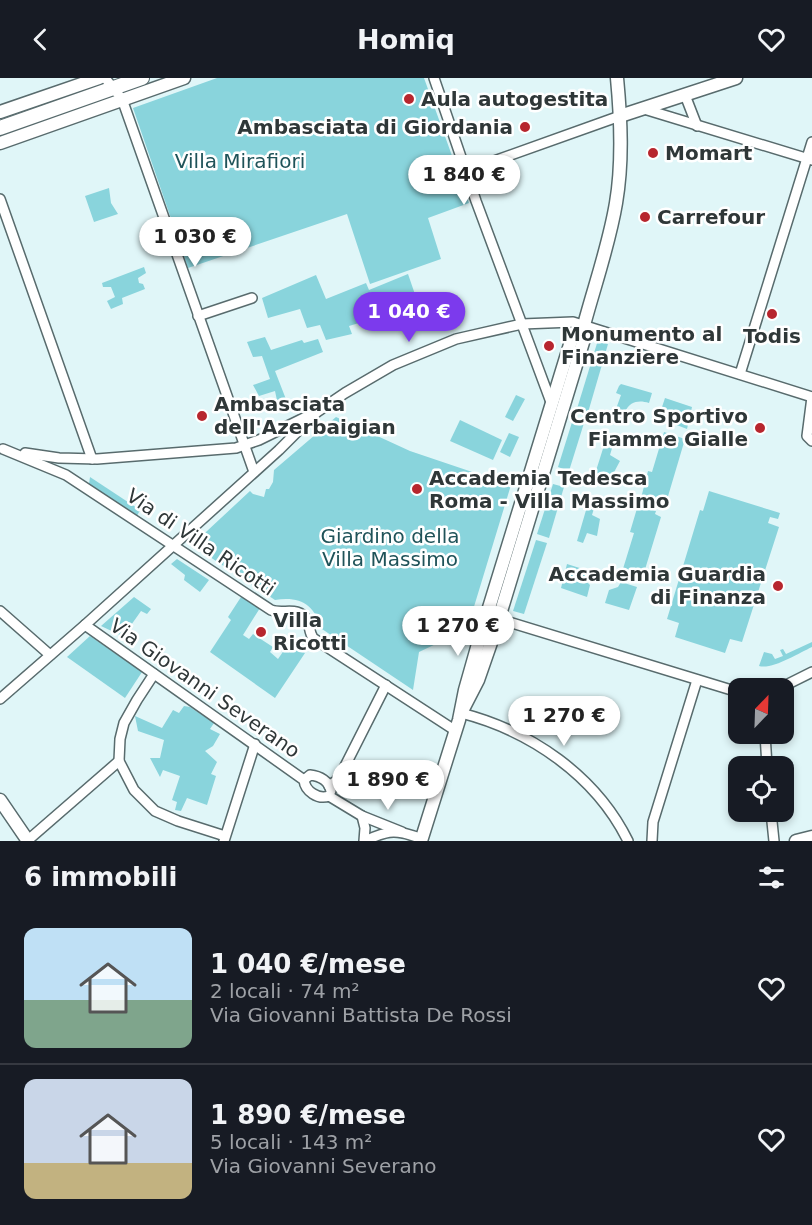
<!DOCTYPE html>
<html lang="it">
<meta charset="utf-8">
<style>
:root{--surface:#171b24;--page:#242831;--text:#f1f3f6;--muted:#9ea1a6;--line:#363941;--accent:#7c3aed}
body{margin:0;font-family:"DejaVu Sans",sans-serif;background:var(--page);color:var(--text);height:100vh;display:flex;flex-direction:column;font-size:22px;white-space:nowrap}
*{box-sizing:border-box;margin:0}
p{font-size:20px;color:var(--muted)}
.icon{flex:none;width:33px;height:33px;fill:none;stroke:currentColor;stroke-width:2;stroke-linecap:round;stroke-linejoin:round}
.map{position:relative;height:763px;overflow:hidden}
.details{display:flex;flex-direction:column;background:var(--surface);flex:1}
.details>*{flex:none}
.needle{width:39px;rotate:23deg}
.tools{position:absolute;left:728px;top:600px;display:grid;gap:12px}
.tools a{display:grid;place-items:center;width:66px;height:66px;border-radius:12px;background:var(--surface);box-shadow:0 3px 9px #0003;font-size:30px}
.price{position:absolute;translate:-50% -51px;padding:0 14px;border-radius:21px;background:#fff;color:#222;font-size:20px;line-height:39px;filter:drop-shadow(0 2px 3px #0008)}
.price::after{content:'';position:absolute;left:50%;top:36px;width:18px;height:14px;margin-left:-9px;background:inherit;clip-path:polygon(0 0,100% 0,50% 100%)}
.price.active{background:var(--accent);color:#fff}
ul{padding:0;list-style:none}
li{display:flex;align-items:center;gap:18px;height:150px;padding:0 24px}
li+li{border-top:2px solid var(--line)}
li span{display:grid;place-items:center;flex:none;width:168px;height:120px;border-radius:12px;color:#555}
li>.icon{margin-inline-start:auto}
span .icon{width:72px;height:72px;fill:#fffc;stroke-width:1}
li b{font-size:26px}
h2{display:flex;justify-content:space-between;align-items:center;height:72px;padding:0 24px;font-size:26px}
header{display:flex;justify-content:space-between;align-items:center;height:78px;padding:0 24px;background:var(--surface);font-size:27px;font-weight:700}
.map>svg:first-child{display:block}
</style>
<header><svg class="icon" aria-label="back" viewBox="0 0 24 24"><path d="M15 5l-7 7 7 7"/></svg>Homiq<svg class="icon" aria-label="heart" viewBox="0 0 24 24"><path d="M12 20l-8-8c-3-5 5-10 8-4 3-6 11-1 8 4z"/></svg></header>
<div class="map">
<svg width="812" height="763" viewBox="0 0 812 763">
<rect width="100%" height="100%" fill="#e0f6f8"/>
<g fill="#89d4dc">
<path d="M217,0H424L469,125L428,140L441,181L370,206L347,136L188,190L133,30Z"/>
<path d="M109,110L111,125L118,136L94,144L85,118Z"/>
<path d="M144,189L146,195L138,200L139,205L143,206L145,211L122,220L123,226L111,231L107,223L115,219L111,209H103L102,205Z"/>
<path d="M408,196L419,228L394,237L392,235L349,248L352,256L326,262L320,247L307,250L300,231L268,240L262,220L316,197L326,221L366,205L369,212Z"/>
<path d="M265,259L271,272L302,262L304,265L318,261L323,274L275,293L289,329L279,332L275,313L259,318L253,307L270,301L262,278L253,279L247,264Z"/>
<path d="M598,262L608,266L587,338L576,334Z"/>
<path d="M621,306L652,315L649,325C639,322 630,323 625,334H622L619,344L612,342L621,317L616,315L619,308Z"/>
<path d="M516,317L525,321L513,343L505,339Z"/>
<path d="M665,320L692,329L687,351L674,346C675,338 671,332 662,329Z"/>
<path d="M336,339L410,373L511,407L466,555L438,565L419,574L413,612L322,551C314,527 301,518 275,522L192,467L250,413L253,416L264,419L266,411H269L273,404L274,392Z"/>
<path d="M573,341L584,345L569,393L558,389Z"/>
<path d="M460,342L502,362L493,382L450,363Z"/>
<path d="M664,354L685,361L666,425L659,422L657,425L641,420L648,393L652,394Z"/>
<path d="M509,355L519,359L510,379L500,374Z"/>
<path d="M607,358L615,360L610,377L620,383L612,398L602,401L594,399Z"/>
<path d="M90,399L140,432L137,438L89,406Z"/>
<path d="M553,406L564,409L549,460L537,456Z"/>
<path d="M709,413L780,435L778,441L770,439L768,445L779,449L742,564L730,561L725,575L675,559L679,545L667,541L700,432L703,433Z"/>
<path d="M589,422L596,424L592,437L600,441L597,458L587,455L583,465L577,463Z"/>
<path d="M638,427L656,433L655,436L661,439L643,498L639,497L637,499L622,494L634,455L630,454Z"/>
<path d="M536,462L547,465L524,536L513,533Z"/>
<path d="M177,481L209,502L200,514L184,502L185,497L171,486Z"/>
<path d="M567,486L586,492L585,502L590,507L587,519L561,510Z"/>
<path d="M621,504L637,509L629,532L605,525L609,512L618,509Z"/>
<path d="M134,519L151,531L147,536L141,533L129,550L126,548L120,557L101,548Z"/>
<path d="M241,519L260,530L243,557L249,561L253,556L273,569L270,574L278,581L289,565L305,575L275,620L210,574L231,542L228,539Z"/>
<path d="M90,558L142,594L125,620L67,579Z"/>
<path d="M812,564V569C799,575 772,592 759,588L764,574L772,576L775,581L783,578L780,572L783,571L786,576Z"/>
<path d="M184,628L190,629L214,645L210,651L220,656L213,668L205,673L217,684L211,696L216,698L207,727L187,720L181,733L175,732L177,724L172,722L180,698L163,692L160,699L150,680H160L164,662L138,653L135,638L162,650L173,632L179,635Z"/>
</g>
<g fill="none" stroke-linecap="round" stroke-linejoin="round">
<g stroke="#586b6d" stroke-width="12">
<g id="minor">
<path d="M105,0L122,21L254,394"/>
<path d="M434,0L476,123L552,327"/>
<path d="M685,17L697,48"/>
<path d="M644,31L812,82"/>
<path d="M466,93L620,38"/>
<path d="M0,121L92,381"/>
<path d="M198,238L252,220"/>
<path d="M740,296L812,64"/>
<path d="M812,319L807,358L812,363"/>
<path d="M3,371L66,397L271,532C283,537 298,527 307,542C310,548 309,554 313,560L456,653"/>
<path d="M25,375L59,380L97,381L236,370L259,362L312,336"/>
<path d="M0,533L50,577"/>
<path d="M499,541L738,614"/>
<path d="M85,547L304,702C305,713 318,722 329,718L362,738L402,754"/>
<path d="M154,596L137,622L124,645L120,661L119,683L134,712L155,733L178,743L225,758"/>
<path d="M780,610L812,594"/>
<path d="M0,621L85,547L279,372L317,334L345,315L393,287L456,261L522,246L573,244L812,319"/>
<path d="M461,635C531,653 596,698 628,763"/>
<path d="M765,656L767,688"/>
<path d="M304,702L310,697C320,698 329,703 331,713"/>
<path d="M329,708L336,703L342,694L386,607"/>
<path d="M771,734L774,763"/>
<path d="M362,738L365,750L364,763"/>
<path d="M27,763L119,683"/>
<path d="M224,763L255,666"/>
<path d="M365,763C389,751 398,752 422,761"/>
<path d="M652,763L653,744L697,602"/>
</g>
</g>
<g stroke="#586b6d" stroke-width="15">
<g id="tertiary">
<path d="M0,34L99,0"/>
<path d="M620,38L736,0"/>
<path d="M0,65L184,0"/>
<path d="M461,635L478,602L495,553L584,261V247C595,206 609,167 616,125C623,84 621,42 617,0"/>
<path d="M0,722L28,763"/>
<path d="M421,763L459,642L465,612L480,559L572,260L578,251L584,247"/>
<path d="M796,763L812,759"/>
</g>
</g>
<g stroke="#586b6d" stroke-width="16">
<path id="secondary" d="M0,50L142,0"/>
</g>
<use href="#minor" stroke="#fff" stroke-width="9"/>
<use href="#tertiary" stroke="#fff" stroke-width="12"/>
<use href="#secondary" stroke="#fff" stroke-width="14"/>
</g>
<g fill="#b7262e" stroke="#fff" stroke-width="2">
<circle cx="409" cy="21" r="6"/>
<circle cx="525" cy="49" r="6"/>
<circle cx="653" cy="75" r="6"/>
<circle cx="645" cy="139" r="6"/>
<circle cx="772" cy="236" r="6"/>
<circle cx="549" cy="268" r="6"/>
<circle cx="202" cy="338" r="6"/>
<circle cx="760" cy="350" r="6"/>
<circle cx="417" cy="411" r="6"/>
<circle cx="778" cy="508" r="6"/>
<circle cx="261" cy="554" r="6"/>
</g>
<g text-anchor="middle" stroke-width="5" stroke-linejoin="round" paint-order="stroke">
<g font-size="20" font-weight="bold" fill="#2f3738" stroke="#fff" text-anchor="start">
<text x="421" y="28">Aula autogestita</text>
<text x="513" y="56" text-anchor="end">Ambasciata di Giordania</text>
<text x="665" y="82">Momart</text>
<text x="657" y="146">Carrefour</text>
<text x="561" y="263">Monumento al<tspan x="561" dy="23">Finanziere</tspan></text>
<text x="772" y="265" text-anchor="middle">Todis</text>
<text x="214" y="333">Ambasciata<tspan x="214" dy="23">dell'Azerbaigian</tspan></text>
<text x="748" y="345" text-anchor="end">Centro Sportivo<tspan x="748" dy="23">Fiamme Gialle</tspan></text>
<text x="429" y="407">Accademia Tedesca<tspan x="429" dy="23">Roma - Villa Massimo</tspan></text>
<text x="766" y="503" text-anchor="end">Accademia Guardia<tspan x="766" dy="23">di Finanza</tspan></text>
<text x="273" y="549">Villa<tspan x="273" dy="23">Ricotti</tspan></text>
</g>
<g font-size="20" fill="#1f5359" stroke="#fff">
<text x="240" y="90">Villa Mirafiori</text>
<text x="390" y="465">Giardino della<tspan x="390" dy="23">Villa Massimo</tspan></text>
</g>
<g font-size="20" fill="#2f3738" stroke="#fff">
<text transform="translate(201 464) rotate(34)" y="7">Via di Villa Ricotti</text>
<text transform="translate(205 610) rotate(35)" y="7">Via Giovanni Severano</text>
</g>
</g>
</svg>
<div class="tools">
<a><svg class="needle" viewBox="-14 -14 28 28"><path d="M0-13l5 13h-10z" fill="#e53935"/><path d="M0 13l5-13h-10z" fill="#9ea1a6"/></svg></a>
<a><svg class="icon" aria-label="locate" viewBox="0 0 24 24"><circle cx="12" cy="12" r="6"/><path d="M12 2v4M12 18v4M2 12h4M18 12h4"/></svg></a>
</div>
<b class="price" style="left:464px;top:128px">1 840 €</b>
<b class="price" style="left:195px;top:190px">1 030 €</b>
<b class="price active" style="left:409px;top:265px">1 040 €</b>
<b class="price" style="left:458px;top:579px">1 270 €</b>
<b class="price" style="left:564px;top:669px">1 270 €</b>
<b class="price" style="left:388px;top:733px">1 890 €</b>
</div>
<section class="details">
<h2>6 immobili<svg class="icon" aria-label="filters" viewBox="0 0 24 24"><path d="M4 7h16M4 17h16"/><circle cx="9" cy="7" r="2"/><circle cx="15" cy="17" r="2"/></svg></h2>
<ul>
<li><span style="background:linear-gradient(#bfe0f5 60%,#7fa58c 0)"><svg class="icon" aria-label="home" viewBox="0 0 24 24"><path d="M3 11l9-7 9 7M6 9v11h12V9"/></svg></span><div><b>1 040 €/mese</b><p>2 locali · 74 m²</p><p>Via Giovanni Battista De Rossi</p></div><svg class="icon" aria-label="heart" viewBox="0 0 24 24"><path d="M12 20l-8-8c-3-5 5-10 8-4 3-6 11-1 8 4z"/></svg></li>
<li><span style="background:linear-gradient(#c9d6e8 70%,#c2b280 0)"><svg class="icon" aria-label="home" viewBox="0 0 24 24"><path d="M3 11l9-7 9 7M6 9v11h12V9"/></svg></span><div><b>1 890 €/mese</b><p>5 locali · 143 m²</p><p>Via Giovanni Severano</p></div><svg class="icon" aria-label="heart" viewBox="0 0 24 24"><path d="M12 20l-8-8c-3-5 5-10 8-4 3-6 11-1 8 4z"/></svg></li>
</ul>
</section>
